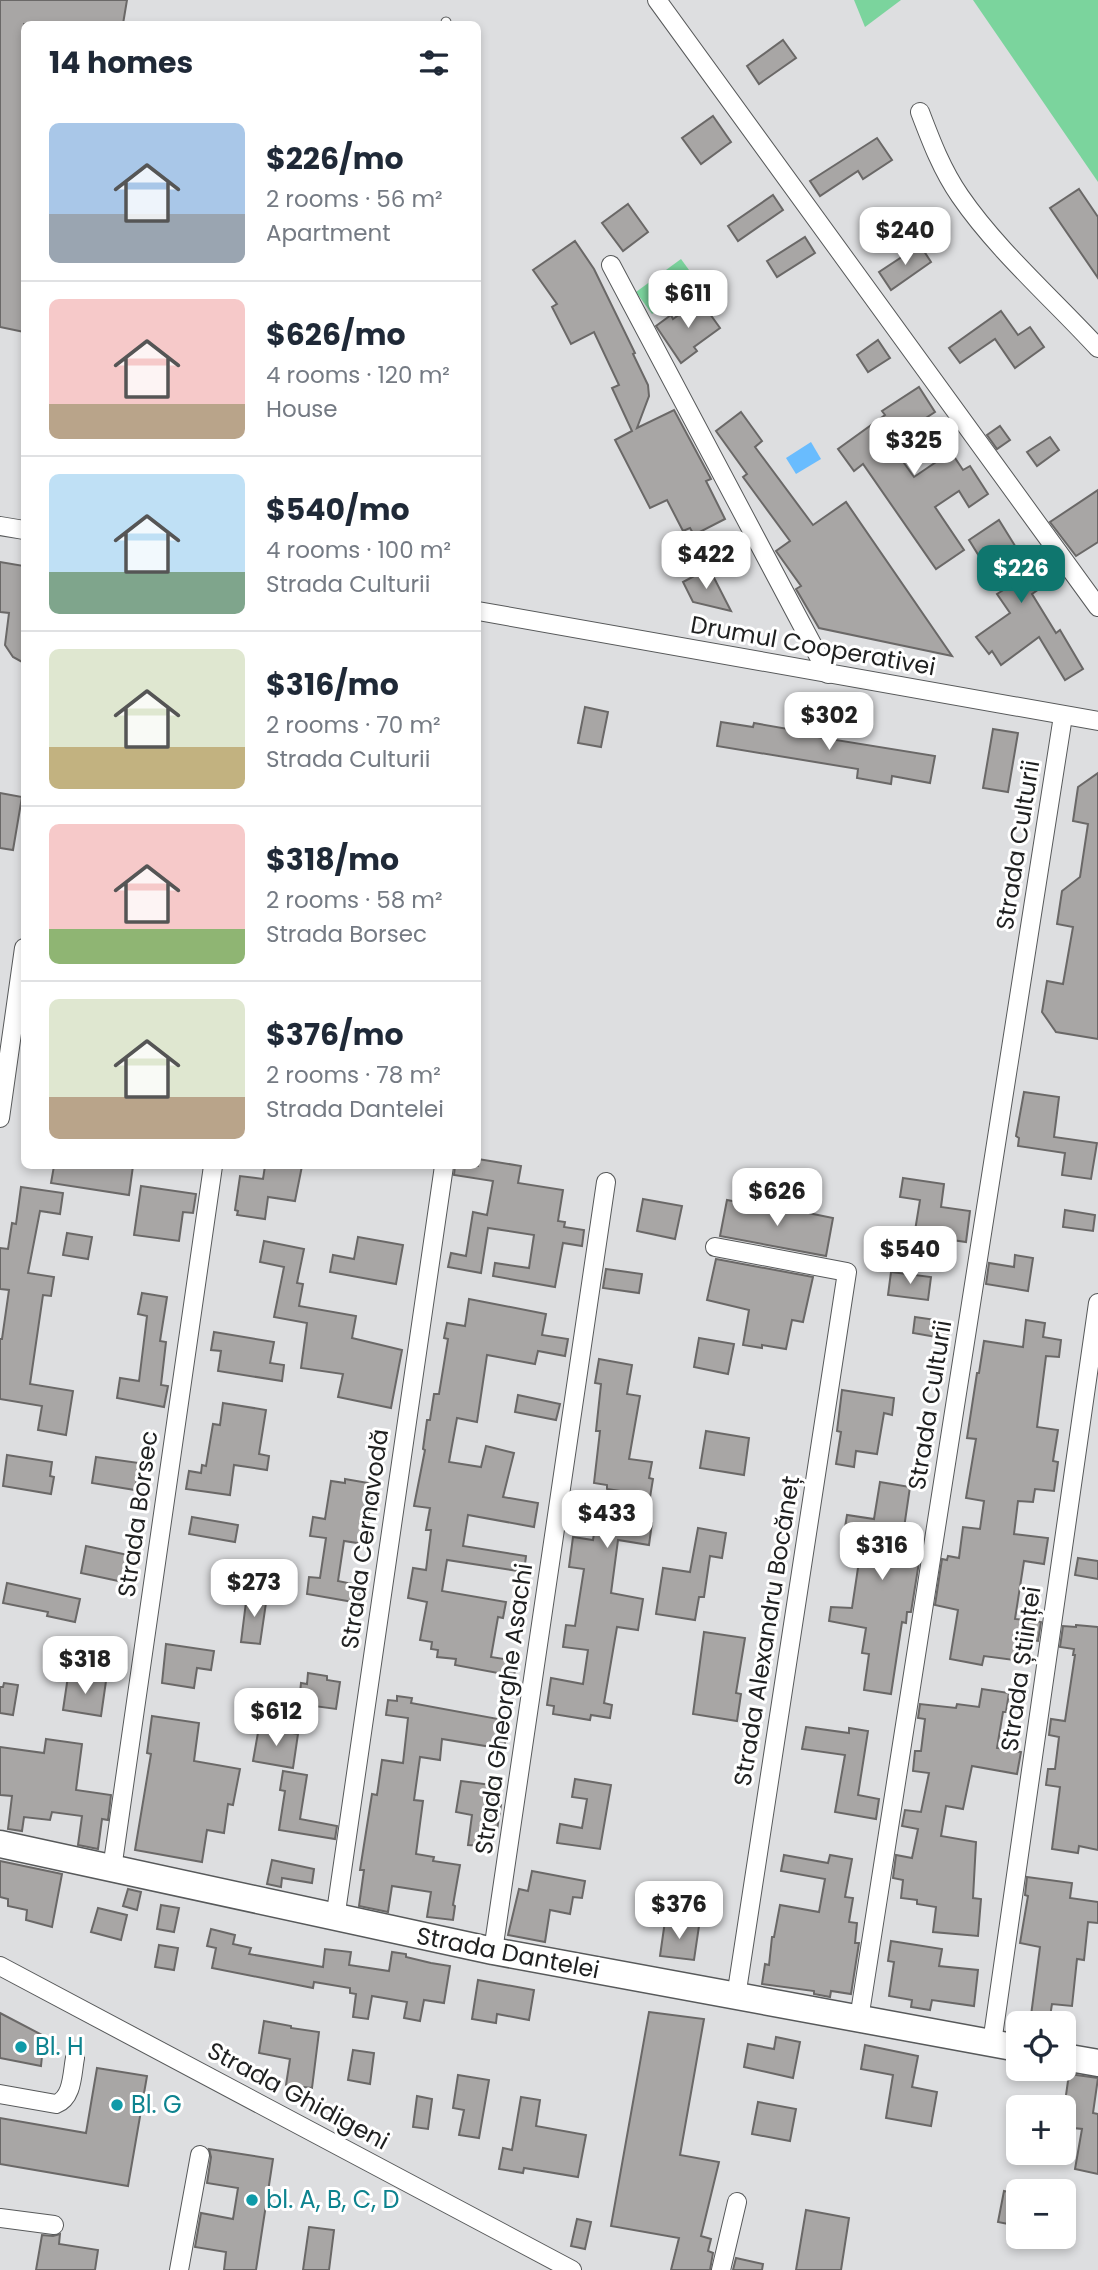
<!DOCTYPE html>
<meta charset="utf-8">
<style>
:root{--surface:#fff;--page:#f2f2f3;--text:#1f2937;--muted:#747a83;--line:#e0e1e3;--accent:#0f766e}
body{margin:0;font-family:Poppins,sans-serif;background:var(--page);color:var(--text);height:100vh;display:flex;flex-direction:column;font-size:26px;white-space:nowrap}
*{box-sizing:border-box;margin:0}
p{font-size:23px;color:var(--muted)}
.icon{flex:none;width:38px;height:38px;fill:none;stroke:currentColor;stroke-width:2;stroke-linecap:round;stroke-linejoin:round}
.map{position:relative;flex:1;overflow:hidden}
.drawer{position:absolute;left:21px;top:21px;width:460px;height:1148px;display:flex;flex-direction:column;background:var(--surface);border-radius:10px;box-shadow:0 4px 10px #0003}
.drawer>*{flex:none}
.fabs{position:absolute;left:1006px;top:2011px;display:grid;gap:14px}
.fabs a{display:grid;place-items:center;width:70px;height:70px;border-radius:10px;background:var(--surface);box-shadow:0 4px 10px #0003;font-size:35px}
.price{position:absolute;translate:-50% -60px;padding:0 16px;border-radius:14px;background:#fff;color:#222;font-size:23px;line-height:46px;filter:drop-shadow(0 2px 4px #0008)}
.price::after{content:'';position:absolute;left:50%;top:42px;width:21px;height:16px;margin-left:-10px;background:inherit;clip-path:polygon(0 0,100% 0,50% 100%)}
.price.current{background:var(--accent);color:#fff}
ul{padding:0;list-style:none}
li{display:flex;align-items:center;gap:21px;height:175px;padding:0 28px}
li+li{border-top:2px solid var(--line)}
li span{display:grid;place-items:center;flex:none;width:196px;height:140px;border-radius:10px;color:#555}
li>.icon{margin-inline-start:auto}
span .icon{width:84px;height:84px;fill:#fffc;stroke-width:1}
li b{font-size:30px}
h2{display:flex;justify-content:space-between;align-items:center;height:84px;padding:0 28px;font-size:30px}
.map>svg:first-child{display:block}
</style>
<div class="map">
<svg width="1098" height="2270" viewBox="0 0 1098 2270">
<rect width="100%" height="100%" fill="#dddee0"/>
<g fill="#7bd49d">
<path d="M854,0H901L865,27Z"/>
<path d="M973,0H1098V182Z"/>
<path d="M681,259L697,281L652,314L636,292Z"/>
</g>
<path fill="#69bcfe" d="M811,442L821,459L796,474L786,458Z"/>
<g fill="#a8a6a5" stroke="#6a6867" stroke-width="2">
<path d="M0,0H127L123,24H24V332L0,327Z"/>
<path d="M783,40L796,58L759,84L747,66Z"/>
<path d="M713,116L731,142L701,164L682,138Z"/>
<path d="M877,138L892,160L863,179L858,171L820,196L810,181Z"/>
<path d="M1079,189L1098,217V278L1050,208Z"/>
<path d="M773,195L783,210L738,241L728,226Z"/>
<path d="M628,204L648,232L623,251L602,223Z"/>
<path d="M805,237L815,253L777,277L767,261Z"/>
<path d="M575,241L594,269L635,353L633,354L648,385L649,396L637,428L674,410L711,479L706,481L725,519L694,535L690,528L683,531L667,500L650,508L615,440L632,431L612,388L619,385L594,332L571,344L552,307L557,304L533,270Z"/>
<path d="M920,245L931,262L891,290L879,272Z"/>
<path d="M700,300L720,328L694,347L697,351L681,363L656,326L671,315L673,319Z"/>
<path d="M1001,311L1018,335L1030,327L1044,347L1015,368L995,339L960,363L949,348Z"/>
<path d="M878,340L890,358L868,372L857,355Z"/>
<path d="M919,387L935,412L889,442L914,477L951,452L963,470L970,466L988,494L969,507L959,491L935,507L964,550L936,569L863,464L854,471L838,449L885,415L882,411Z"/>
<path d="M741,412L762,441L755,447L813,525L846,502L952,656L819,628L796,589L801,586L776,551L790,541L743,477L747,474L716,431Z"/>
<path d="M1000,426L1010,440L997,449L987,435Z"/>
<path d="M1050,437L1059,450L1037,466L1027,452Z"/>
<path d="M1098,490V542L1076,556L1050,522Z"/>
<path d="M999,520L1017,549L1021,547L1034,569L1041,564L1052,580L1032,594L1056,633L1060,630L1083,669L1065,680L1039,637L1001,665L992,651L989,654L976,637L1010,613L997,594L1013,584L995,557L984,564L969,540Z"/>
<path d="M0,562L24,566V663L13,657L5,645L9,613L0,612Z"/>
<path d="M709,568L731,611L693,602L683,582Z"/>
<path d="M585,707L608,712L601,747L578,743Z"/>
<path d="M721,722L753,727L754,723L811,733V736L935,756L930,783L892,776L891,784L857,778L858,769L717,746Z"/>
<path d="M993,729L1018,733L1008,792L983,788Z"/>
<path d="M1098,773V1039L1056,1032L1042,1012L1047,981L1063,984L1073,927L1057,924L1062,891L1080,877L1088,824L1073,821L1078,787Z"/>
<path d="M0,793L22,797L13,850L0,848Z"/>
<path d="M1024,1092L1059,1097L1054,1137L1097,1143L1091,1179L1062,1175L1065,1153L1018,1146L1019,1138L1016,1136Z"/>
<path d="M478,1159L521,1166L518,1183L563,1190L558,1221L565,1222L564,1227L584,1230L582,1246L563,1243L555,1287L493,1276L495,1263L529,1268L534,1235L488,1228L481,1273L448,1267L451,1253L466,1256L473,1212L487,1215L493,1181L454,1175L455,1166H478Z"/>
<path d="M54,1166H133L129,1195L51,1183Z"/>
<path d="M265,1166H302L295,1201L268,1197L265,1219L237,1215L238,1211L235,1210L240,1176L263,1179Z"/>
<path d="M903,1178L944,1184L941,1207L970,1211L966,1242L932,1237L931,1240L914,1237L920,1200L900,1197Z"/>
<path d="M141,1186L196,1194L193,1213L183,1212L179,1241L134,1235Z"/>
<path d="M21,1187L63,1193L60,1214L40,1211L28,1273L54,1277L51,1296L43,1295L30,1384L73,1391L66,1435L38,1430L42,1406L0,1399V1339H2L9,1290L0,1289V1248L8,1249L12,1223L16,1224Z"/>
<path d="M643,1199L682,1206L675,1239L637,1231Z"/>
<path d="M727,1200L792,1212L793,1210L833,1218L826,1256L720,1236Z"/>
<path d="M1065,1210L1095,1215L1093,1231L1063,1227Z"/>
<path d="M67,1233L92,1237L88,1259L63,1255Z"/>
<path d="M358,1237L403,1245L396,1284L330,1272L333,1255L354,1259Z"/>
<path d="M264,1241L304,1249L297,1283L303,1284L299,1306L356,1316L352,1338L402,1350L391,1408L338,1397L343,1374L301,1368L307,1323L274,1317L284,1267L260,1262Z"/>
<path d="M1015,1255L1033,1258L1028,1291L986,1284L989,1263L1014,1267Z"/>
<path d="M716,1259L813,1277L803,1322L792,1320L786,1349L762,1345V1348L743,1345L749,1310L707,1300Z"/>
<path d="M606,1269L642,1274L639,1293L603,1288Z"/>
<path d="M891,1272L931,1277L928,1300L888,1295Z"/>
<path d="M142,1293L167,1297L160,1341L166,1342L161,1385L168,1386L164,1407L117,1398L120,1378L139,1381L147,1316L138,1314Z"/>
<path d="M469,1299L546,1314L542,1335L568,1339L565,1356L538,1351L535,1364L487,1355L477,1422L457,1418L449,1462L481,1467L486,1446L514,1453L503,1497L538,1503L534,1527L468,1515L463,1546L526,1556L524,1572L447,1560L442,1591L506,1602L503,1618L498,1617L491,1657L517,1661L514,1676L455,1665L456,1659L437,1657L438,1650L431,1649L432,1642L420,1640L427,1602L408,1598L413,1568L426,1570L431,1530H426L430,1508L414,1506L425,1450L423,1449L427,1420H430L434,1394H439L448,1339L444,1338L447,1323L465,1326Z"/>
<path d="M915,1317L950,1322L948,1339L913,1333Z"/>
<path d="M1026,1320L1045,1323L1043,1337L1061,1340L1059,1357L1046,1356L1037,1427L1058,1430L1053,1461L1058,1462L1054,1491L1035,1489L1033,1502L1018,1501L1014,1534L1048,1538L1044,1564L1024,1561L1015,1619L1041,1622L1038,1641L1023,1639L1021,1661L984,1656L982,1665L950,1659L958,1610L935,1605L942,1559L947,1560L948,1556L959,1558L963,1527L980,1529L984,1501L966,1498L976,1439L967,1438L977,1373H979L984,1341L1023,1347Z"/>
<path d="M214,1332L274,1342L270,1363L284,1365L282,1381L218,1371L221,1351L211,1350Z"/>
<path d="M699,1338L734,1344L728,1374L694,1367Z"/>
<path d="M599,1359L632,1365L627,1394L640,1396L629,1459L652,1462L649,1478L653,1479L646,1522L652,1523L649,1545L618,1540L611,1593L643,1599L638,1630L617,1627L604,1703L612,1705L610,1718L591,1715L590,1720L553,1714L554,1706L547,1705L551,1678L583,1684L588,1650L563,1647L566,1625L575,1626L584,1569L569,1567L573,1537L593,1540L596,1521L604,1522V1519L617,1522L621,1491L607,1489V1485L594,1483L600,1431H596L601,1384L595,1383Z"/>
<path d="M842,1390L894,1398L892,1415L884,1413L877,1454L856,1451L854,1467L836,1464L841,1432L837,1431Z"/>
<path d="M518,1395L560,1404L556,1420L515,1412Z"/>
<path d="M223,1403L266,1410L259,1454L269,1456L267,1470L234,1465L230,1495L186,1489L189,1471L201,1473L202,1465L206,1466L213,1424L220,1425Z"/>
<path d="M706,1431L749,1438L744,1475L700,1468Z"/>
<path d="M7,1455L52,1462L50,1476L54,1477L51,1494L3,1486Z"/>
<path d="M96,1457L139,1463L135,1490L92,1483Z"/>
<path d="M345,1479L374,1484L364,1544L344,1541L338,1581L362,1586L359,1603L307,1594L309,1577L320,1578L326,1538L310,1536L313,1517L325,1519L331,1481L345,1483Z"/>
<path d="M880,1482L910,1487L904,1528L921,1531L917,1555L920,1556L911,1612H907L906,1623L902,1622L891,1694L864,1690L869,1654L862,1653L866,1628L829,1621L831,1607L852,1608L861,1548L842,1546L847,1515L874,1519Z"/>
<path d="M192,1517L238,1525L235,1542L189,1534Z"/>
<path d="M698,1528L726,1533L722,1558L710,1556L704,1597H699L695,1620L656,1614L663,1568L690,1572Z"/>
<path d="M86,1546L128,1555L123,1582L81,1573Z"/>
<path d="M1078,1558L1098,1561V1579L1075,1575Z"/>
<path d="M7,1583L80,1599L75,1622L47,1616L48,1612L3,1603Z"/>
<path d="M247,1594L267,1596L260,1644L241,1642Z"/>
<path d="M1076,1625L1098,1627V1850L1079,1846L1078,1853L1052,1849L1060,1787L1046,1785L1048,1769H1055L1059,1737L1049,1735L1051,1719L1065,1721L1075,1655H1073L1074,1649L1060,1647L1063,1626L1076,1627Z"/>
<path d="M704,1632L745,1638L736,1693L741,1694L737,1721L693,1714Z"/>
<path d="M166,1644L214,1651L211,1670L197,1668L194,1688L162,1683Z"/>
<path d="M308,1673L327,1676V1680L340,1682L336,1709L299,1704L301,1683L307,1684Z"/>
<path d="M68,1676L106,1681L101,1716L63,1710Z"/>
<path d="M4,1683L18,1685L13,1715L0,1713V1687H3Z"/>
<path d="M982,1689L1009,1693L1006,1712H1003L997,1748L1021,1752L1017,1774L972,1766L963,1809L946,1806L941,1836L976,1842L973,1898L981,1899L978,1936L933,1932L936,1907L917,1904V1900L901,1898L903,1880L893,1878L896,1855L912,1858L918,1829L902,1826L905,1810L921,1812L929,1773L913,1771L915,1751H921L925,1719L918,1718L920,1704L956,1708L957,1704L979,1707Z"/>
<path d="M397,1696L412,1698L411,1703L509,1721L504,1749L442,1739L440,1760L420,1757L414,1800L423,1801L416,1854L434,1857L433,1861L460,1865L453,1905L455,1906L453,1920L427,1917L431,1892L392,1886L388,1912L359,1906L364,1870H360L372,1794L377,1795L382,1760L403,1763L408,1718L386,1715L388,1700L397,1701Z"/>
<path d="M152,1716L199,1723L194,1761L240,1769L233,1805L228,1804L224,1833L207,1830L202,1862L135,1850L151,1754L147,1753Z"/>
<path d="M259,1727L298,1734L293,1768L253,1761Z"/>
<path d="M806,1727L849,1733V1728L868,1731L858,1795L879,1799L876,1819L835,1812L845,1755L802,1749Z"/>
<path d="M46,1739L82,1744L76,1790L111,1795L108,1820L102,1819L98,1849L78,1845L82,1816L52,1812L50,1820L24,1817L22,1831L8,1829L12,1796L0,1795V1747L44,1753Z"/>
<path d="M283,1771L307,1775L300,1819L337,1826L335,1839L279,1830L285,1791L280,1790Z"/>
<path d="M575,1779L611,1785L600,1849L557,1843L560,1824L582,1828L587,1799L572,1797Z"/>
<path d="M461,1781L500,1786L498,1805H501L497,1830H494L492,1845L483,1843V1846L468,1845L472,1815L456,1812Z"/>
<path d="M784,1855L828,1863L830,1855L852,1859L845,1897L853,1898L849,1922L857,1923L855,1943H859L851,1994L831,1991L830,1997L814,1994V1991L762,1984L765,1964L769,1965L772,1937H774L780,1905L819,1912L825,1879L781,1871Z"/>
<path d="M272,1860L314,1869L312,1883L282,1878L281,1887L267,1884Z"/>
<path d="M0,1861L62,1874L52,1927L26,1920L27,1910L8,1906V1899L0,1897Z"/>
<path d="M532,1871L585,1881L582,1898L573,1897L570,1914L550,1910L545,1942L508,1935L519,1889L528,1891Z"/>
<path d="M1027,1877L1072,1883L1070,1898L1098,1902V1923L1088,1922L1084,1960L1077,1959L1072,2006L1052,2004L1049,2023H1030L1040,1947L1020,1943L1028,1896L1025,1895Z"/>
<path d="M128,1889L141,1892L137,1910L123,1906Z"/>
<path d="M161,1905L179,1908L174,1932L157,1929Z"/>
<path d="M98,1908L127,1915L121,1940L91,1932Z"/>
<path d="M665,1921L699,1926L694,1960L660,1956Z"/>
<path d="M211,1929L235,1935L233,1944L251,1948L249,1954L323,1967L325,1949L351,1952L349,1965L389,1971L392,1952L406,1954V1957L431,1963L450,1966L444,2003L424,2000L420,2021L404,2018L407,2002L372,1996L368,2019L353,2017L356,1994L350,1993V1988L314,1982L313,1988L212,1968L216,1948L207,1946Z"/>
<path d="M891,1941L942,1949L939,1966L978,1970L974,2006L932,2000L930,2010L911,2007L912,2000L889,1996L894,1962L888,1961Z"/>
<path d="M159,1945L178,1948L174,1970L155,1967Z"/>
<path d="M478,1980L534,1990L529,2020L497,2014L496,2023L472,2019Z"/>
<path d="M649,2012L704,2019L680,2155L719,2162L701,2236L711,2239L708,2251L713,2253L710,2270H671L679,2238L611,2226Z"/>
<path d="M0,2013L44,2036L41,2066L0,2058Z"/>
<path d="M264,2021L291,2026V2028L319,2032L312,2088L286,2085L290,2059L259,2053Z"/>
<path d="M776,2037L800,2042L793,2078L744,2067L748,2044L774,2049Z"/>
<path d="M865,2045L918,2056L912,2087L937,2092L931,2126L886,2118L893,2075L861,2069Z"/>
<path d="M353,2050L374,2053L370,2084L348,2080Z"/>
<path d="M97,2068L147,2076L128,2186L0,2164V2118L86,2133Z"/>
<path d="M1069,2074L1098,2078L1093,2113L1098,2114V2174L1075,2169L1082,2129L1064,2127V2109Z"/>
<path d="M458,2075L489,2080L479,2138L459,2135L464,2110L453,2108Z"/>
<path d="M417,2096L432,2099L428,2129L413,2127Z"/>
<path d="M521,2097L540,2100L536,2126L586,2135L578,2177L524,2168L523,2173L499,2169L503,2148L512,2150Z"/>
<path d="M758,2102L796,2109L790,2141L752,2134Z"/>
<path d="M209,2149L273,2159L256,2270H224L226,2252L195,2247L201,2213L233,2219L238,2188L207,2183L211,2157Z"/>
<path d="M1004,2191L1018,2194V2226L998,2222Z"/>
<path d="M806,2210L849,2218L841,2270H796Z"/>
<path d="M577,2219L591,2222L585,2249L571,2246Z"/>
<path d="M309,2227L334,2230L329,2270H303Z"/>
<path d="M60,2234L59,2244L98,2250L95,2270H36L42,2235L53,2236Z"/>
<path d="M736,2258L763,2264L762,2270H733Z"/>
</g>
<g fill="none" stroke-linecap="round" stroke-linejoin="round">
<g stroke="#57595a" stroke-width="11">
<path id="lane" d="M446,24V22"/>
</g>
<g stroke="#57595a" stroke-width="20">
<g id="street">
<path d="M657,0L1098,607"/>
<path d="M920,112C931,141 942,170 960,196C997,250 1053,299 1098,348"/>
<path d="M611,265L828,674"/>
<path d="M0,526L24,530"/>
<path d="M478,611L1098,721"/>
<path d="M0,1118L24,948"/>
<path d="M715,1247L847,1272L736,1997"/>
<path d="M112,1869L213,1166"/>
<path d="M335,1919L444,1166"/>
<path d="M493,1951L606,1182"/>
<path d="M0,1966L572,2270"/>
<path d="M859,2019L1063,716"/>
<path d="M992,2043L1098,1303"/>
<path d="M0,2094L56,2104C73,2098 72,2073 75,2058"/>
<path d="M0,2218L54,2225"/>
<path d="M179,2270L200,2155"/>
<path d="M721,2270L737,2202"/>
</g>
</g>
<g stroke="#57595a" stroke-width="29">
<g id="secondary">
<path d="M0,1844L493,1951L1018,2048"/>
<path d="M1064,2057L1098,2063"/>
</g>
</g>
<use href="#lane" stroke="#fff" stroke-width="9"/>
<use href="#street" stroke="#fff" stroke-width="18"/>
<use href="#secondary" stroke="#fff" stroke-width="26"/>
</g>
<g fill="#0f9aa8" stroke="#fff" stroke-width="2.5">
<circle cx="21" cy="2047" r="7"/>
<circle cx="117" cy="2105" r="7"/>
<circle cx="252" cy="2200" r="7"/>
</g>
<g text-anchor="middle" stroke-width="6" stroke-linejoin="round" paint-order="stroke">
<g font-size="24" fill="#1f2020" stroke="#fff">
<text transform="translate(813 646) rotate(10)" y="8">Drumul Cooperativei</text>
<text transform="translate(1018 845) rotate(-81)" y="8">Strada Culturii</text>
<text transform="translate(930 1405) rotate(-81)" y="8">Strada Culturii</text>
<text transform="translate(138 1514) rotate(-82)" y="8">Strada Borsec</text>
<text transform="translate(365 1539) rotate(-82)" y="8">Strada Cernavodă</text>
<text transform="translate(767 1631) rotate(-81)" y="8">Strada Alexandru Bocăneț</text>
<text transform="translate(1021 1669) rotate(-82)" y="8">Strada Științei</text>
<text transform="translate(504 1709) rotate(-82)" y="8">Strada Gheorghe Asachi</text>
<text transform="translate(508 1953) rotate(11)" y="8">Strada Dantelei</text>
<text transform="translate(298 2096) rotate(28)" y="8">Strada Ghidigeni</text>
</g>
<g font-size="24" fill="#0d838f" stroke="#fff" text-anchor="start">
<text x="35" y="2055">Bl. H</text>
<text x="131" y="2113">Bl. G</text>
<text x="266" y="2208">bl. A, B, C, D</text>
</g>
</g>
</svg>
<div class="fabs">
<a><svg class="icon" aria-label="locate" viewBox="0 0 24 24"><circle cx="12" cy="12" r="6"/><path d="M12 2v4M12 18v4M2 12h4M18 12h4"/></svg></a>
<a>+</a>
<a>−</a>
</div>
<b class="price" style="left:905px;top:267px">$240</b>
<b class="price" style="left:688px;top:330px">$611</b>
<b class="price" style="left:914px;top:477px">$325</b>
<b class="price" style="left:706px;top:591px">$422</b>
<b class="price current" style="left:1021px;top:605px">$226</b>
<b class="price" style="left:829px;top:752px">$302</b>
<b class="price" style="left:777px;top:1228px">$626</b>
<b class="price" style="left:910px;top:1286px">$540</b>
<b class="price" style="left:607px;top:1550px">$433</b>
<b class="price" style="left:882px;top:1582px">$316</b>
<b class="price" style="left:254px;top:1619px">$273</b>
<b class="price" style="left:85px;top:1696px">$318</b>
<b class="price" style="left:276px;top:1748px">$612</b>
<b class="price" style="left:679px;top:1941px">$376</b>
<section class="drawer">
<h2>14 homes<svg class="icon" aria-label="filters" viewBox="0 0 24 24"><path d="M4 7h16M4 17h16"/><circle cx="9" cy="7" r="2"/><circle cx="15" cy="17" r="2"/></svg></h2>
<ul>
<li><span style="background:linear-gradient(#a9c7e8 65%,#9aa5b1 0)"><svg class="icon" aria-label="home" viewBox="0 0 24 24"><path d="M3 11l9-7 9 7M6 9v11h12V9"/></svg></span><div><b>$226/mo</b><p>2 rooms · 56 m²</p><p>Apartment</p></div></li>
<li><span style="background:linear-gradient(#f6c9c9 75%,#b9a48a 0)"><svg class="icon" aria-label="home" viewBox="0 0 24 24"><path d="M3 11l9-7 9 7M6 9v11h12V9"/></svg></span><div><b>$626/mo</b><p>4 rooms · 120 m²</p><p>House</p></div></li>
<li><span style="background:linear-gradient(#bfe0f5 70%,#7fa58c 0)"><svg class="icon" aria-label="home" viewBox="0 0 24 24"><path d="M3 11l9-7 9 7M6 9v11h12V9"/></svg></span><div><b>$540/mo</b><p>4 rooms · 100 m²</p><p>Strada Culturii</p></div></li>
<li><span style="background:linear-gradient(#dfe7d0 70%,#c2b280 0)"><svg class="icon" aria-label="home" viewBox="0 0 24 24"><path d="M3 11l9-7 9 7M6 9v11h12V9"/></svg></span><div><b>$316/mo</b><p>2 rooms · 70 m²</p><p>Strada Culturii</p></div></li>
<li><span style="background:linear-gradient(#f6c9c9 75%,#8fb573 0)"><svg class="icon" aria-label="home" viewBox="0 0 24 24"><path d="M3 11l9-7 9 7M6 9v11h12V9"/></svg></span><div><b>$318/mo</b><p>2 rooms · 58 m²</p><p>Strada Borsec</p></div></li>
<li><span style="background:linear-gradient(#dfe7d0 70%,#b9a48a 0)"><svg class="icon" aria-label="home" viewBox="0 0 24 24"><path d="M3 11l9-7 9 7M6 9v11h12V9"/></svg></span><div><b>$376/mo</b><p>2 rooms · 78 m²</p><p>Strada Dantelei</p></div></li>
</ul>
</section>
</div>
